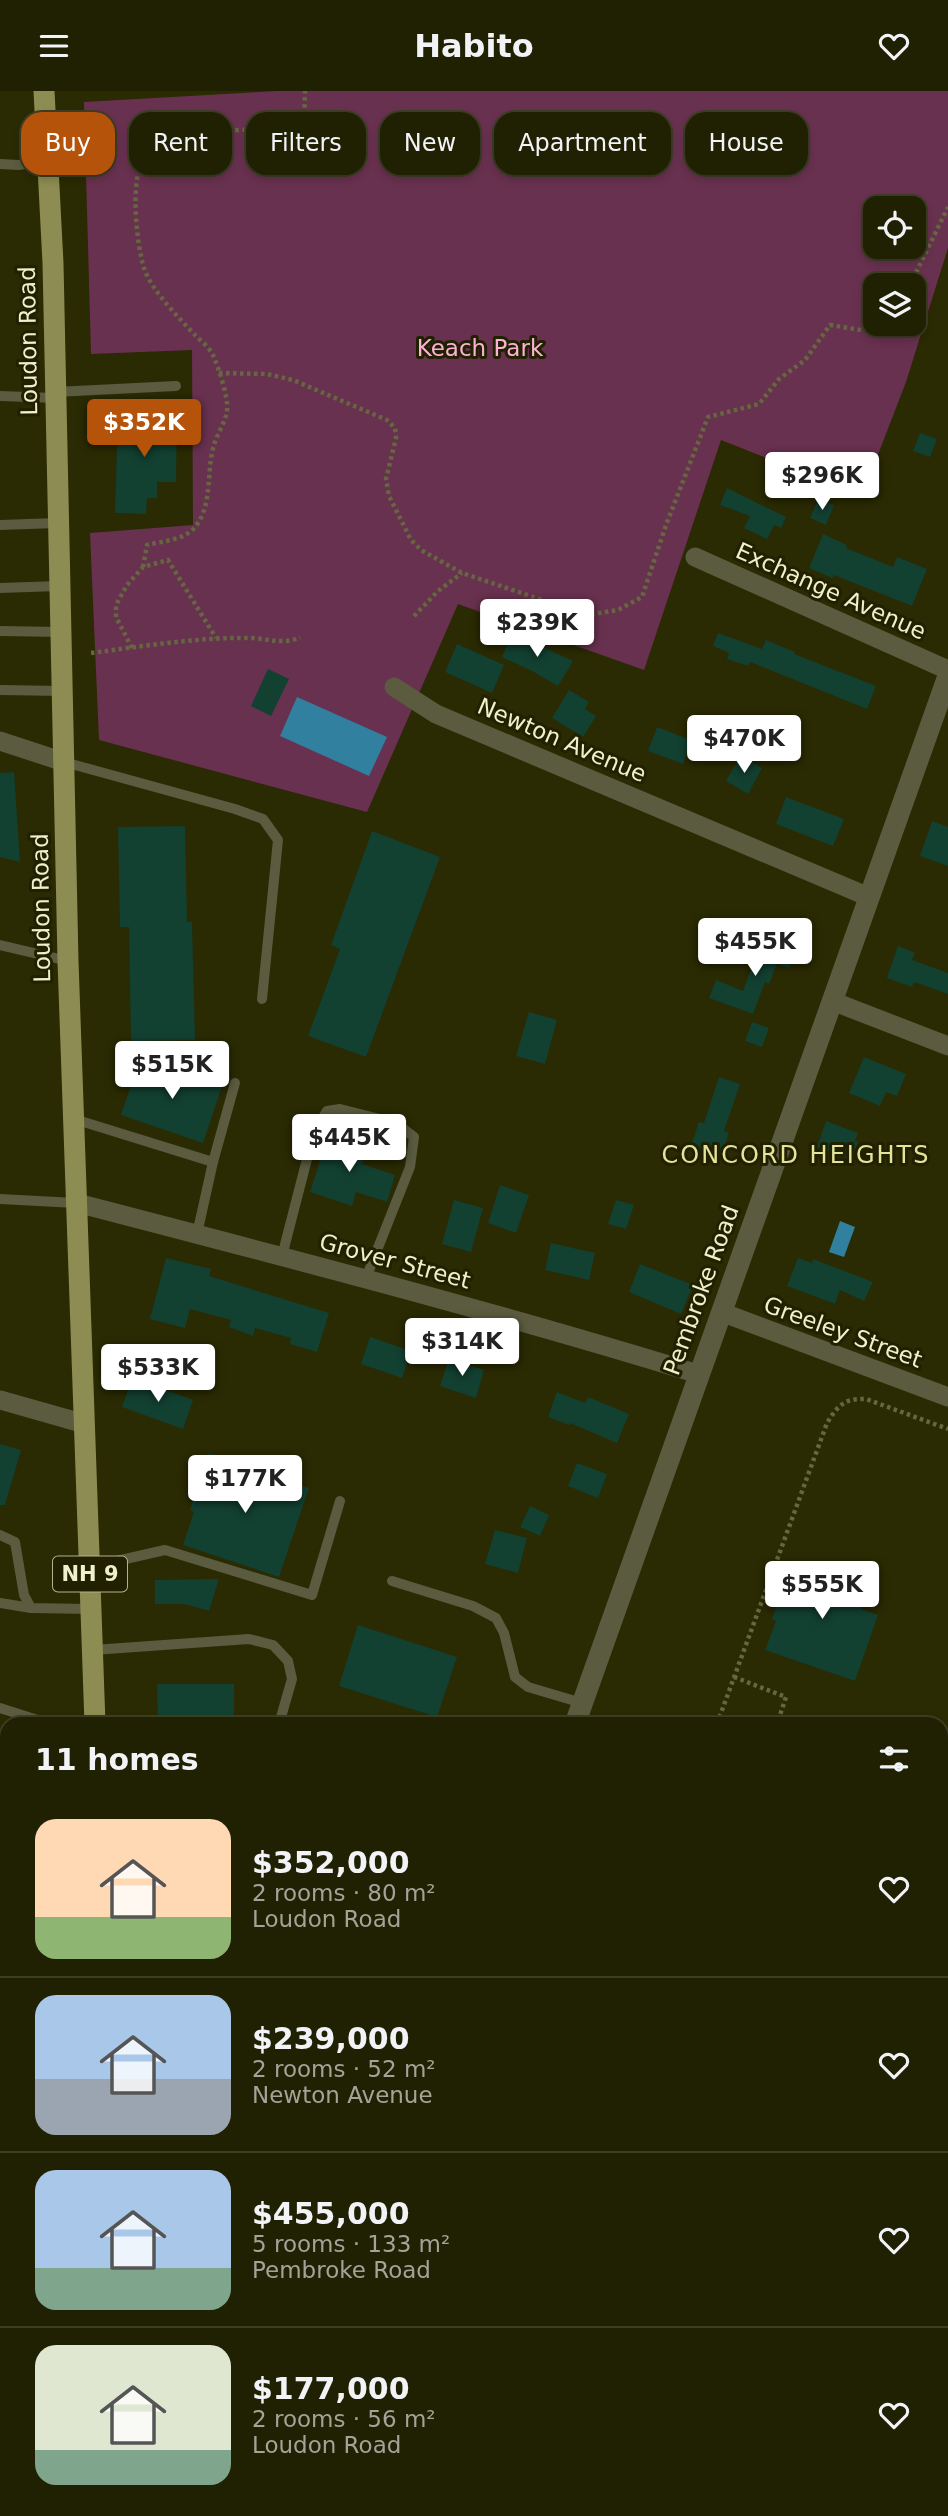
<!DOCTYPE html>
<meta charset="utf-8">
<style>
:root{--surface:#202002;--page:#28280c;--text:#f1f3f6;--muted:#a2a399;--line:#3d3e24;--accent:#b45309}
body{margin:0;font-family:"DejaVu Sans",sans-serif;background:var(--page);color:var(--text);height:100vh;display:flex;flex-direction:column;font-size:26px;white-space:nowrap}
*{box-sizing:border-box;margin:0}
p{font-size:23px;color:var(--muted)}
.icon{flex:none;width:38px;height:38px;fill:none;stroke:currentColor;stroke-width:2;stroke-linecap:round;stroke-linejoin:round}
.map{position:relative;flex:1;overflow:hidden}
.side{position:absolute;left:0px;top:1626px;width:948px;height:800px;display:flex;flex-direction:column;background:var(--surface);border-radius:21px 21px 0 0;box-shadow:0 4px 10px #0003,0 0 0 2px var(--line)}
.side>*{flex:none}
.top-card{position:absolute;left:21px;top:21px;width:906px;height:63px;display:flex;gap:14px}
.tools{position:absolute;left:863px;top:105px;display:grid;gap:14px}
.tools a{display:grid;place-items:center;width:63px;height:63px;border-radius:14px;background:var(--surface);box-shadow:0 4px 10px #0003,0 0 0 2px var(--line);font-size:35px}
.price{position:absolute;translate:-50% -60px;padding:0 16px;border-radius:7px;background:#fff;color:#222;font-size:23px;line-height:46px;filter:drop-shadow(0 2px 4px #0008)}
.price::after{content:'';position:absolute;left:50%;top:42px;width:21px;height:16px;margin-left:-10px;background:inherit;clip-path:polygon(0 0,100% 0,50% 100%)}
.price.current{background:var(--accent);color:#fff}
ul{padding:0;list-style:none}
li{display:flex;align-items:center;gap:21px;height:175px;padding:0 35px}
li+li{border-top:2px solid var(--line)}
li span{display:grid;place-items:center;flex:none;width:196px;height:140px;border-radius:21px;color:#555}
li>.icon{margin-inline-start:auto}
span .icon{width:84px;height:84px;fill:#fffc;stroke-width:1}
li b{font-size:30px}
h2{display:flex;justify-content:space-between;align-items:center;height:84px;padding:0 35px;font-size:30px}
.chip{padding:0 24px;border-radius:21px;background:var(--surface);box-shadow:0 4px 10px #0003,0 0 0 2px var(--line);font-size:24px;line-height:63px}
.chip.current{background:var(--accent);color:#fff}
header{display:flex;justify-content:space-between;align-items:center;height:91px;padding:0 35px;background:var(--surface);font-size:32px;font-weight:800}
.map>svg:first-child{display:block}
</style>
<header><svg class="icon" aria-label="menu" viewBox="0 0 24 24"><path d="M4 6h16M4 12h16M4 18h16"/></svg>Habito<svg class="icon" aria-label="heart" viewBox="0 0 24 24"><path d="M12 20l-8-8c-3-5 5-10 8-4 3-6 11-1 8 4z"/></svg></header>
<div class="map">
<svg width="948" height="2425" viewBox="0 0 948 2425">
<rect width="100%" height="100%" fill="#2a2a03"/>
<path fill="#68314f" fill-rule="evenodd" d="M276,0H948V157L906,291L862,405L721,349L644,579L458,513L367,721L99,649L90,442L193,434L192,259L91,263L84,11ZM875,117H914V156H875ZM875,194H914V233H875Z"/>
<g fill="#31809f">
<path d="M297,606L387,646L369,685L280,645Z"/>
<path d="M840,1130L855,1136L844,1166L829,1161Z"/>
</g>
<g fill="#124031">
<path d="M118,322L177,324L176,391H157V407H147L146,423L115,422Z"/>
<path d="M920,342L937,348L930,366L913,360Z"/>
<path d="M727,397L786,426L781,437L774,434L767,448L744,437L750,425L720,414Z"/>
<path d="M818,408L834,414L826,434L810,427Z"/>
<path d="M823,443L847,454L846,457L893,476L897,466L927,478L912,515L834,484L832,487L809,477Z"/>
<path d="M512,542L573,570L558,595L532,580L502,566Z"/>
<path d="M718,542L762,558L766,549L795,561L794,563L876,595L867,618L750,571L748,575L727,568L729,562L713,555Z"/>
<path d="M457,553L504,574L492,602L445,581Z"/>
<path d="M268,578L289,588L271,625L251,615Z"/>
<path d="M569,599L589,611L585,618L596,625L583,646L552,627Z"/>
<path d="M657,636L691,649L683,673L648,660Z"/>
<path d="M741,664L762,677L748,703L726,690Z"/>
<path d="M14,681L20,771L0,766V682Z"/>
<path d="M786,706L844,728L833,755L776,733Z"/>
<path d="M932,730L948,736V775L920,765Z"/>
<path d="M185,735L187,831H192L195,949L131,950L129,836H120L118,736Z"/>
<path d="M372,740L440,766L366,966L308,945L340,858L331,854Z"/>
<path d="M771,846L797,856L789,877L777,872L769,893L765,891L753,923L709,907L716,889L743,900L756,864L767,868L763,867Z"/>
<path d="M898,855L915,862L912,869L948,882V903L914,891L912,896L887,887Z"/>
<path d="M529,921L557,929L545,973L516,965Z"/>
<path d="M752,931L769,937L762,956L745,950Z"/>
<path d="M864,966L906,983L897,1005L886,1001L880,1015L849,1002Z"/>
<path d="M140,968L222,995L203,1052L121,1024Z"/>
<path d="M719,986L740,993L724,1040L729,1042L721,1065L691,1055L699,1031L704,1032Z"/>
<path d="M826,1030L858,1042L855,1050L858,1051L852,1068L817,1056Z"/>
<path d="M328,1045L367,1057L362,1073L395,1084L387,1111L356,1101L352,1115L310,1101Z"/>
<path d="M500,1094L529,1104L516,1142L488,1132Z"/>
<path d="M454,1109L483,1117L471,1161L442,1153Z"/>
<path d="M616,1109L634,1114L626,1138L608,1133Z"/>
<path d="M551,1152L595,1162L589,1189L545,1179Z"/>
<path d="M166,1167L211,1178L209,1185L329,1222L317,1261L290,1253L291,1247L255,1237L253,1245L229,1236L231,1229L190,1218L185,1237L150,1228Z"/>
<path d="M798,1167L812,1172L813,1168L873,1191L864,1210L840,1199L835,1213L787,1195Z"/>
<path d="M640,1173L693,1194L681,1223L629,1201Z"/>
<path d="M370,1246L411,1260L402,1287L361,1273Z"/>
<path d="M449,1268L484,1279L476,1307L440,1295Z"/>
<path d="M132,1287L193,1309L183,1338L122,1316Z"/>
<path d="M557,1301L585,1312L588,1306L629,1323L617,1352L570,1332L569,1334L548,1326Z"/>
<path d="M0,1353L21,1359L5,1414H0Z"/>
<path d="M209,1362L309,1397L279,1486L183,1454L194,1421L190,1419Z"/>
<path d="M577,1372L607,1383L598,1407L568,1395Z"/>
<path d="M530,1415L549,1424L540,1445L520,1436Z"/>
<path d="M495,1439L527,1447L518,1482L485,1473Z"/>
<path d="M793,1469L869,1496L861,1518L878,1524L855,1590L765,1559L776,1530L772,1528Z"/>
<path d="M219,1488L209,1520L185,1513H155V1489Z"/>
<path d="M358,1534L457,1566L437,1626L339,1595Z"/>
<path d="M157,1593H234V1633H158Z"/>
</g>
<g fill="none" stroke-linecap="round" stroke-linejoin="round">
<g stroke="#666640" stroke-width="4.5" stroke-dasharray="3.5 3.5" stroke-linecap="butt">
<path d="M910,194L948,116"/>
<path d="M219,282L267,283L293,289L387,329L395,337L396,347L386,388L389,405L411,449L421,459L462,482L587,524L618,519L642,506L666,434L708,326L759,313L779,288L805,269L830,234L861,239L884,233"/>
<path d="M143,476L147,454C162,450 185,449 195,436C213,415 206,379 214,354C217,343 225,332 227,320C229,308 218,275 213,264C209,256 201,250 195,244C179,227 151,199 144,177C137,156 130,92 142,73C167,37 258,34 297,43L304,35L305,0"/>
<path d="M414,525L438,500L462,482"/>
<path d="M132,557L116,526V514L127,494L143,476L168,469L216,547"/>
<path d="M91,562C144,555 199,546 252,547C269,548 285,554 300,546"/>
<path d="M734,1586L786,1606L777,1633"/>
<path d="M717,1633L827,1332C838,1314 845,1307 866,1308L948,1338"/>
<path d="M942,1996L948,1998"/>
</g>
<g stroke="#5a5b3f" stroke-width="10">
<path d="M0,73L19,74L48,69"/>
<path d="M55,301L176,295"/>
<path d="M0,305L55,307"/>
<path d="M0,434L57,432"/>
<path d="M0,497L59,495"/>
<path d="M0,540L61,541"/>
<path d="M0,599L62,600"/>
<path d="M64,671L235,718L263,728L278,749L262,908"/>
<path d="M0,854L68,870"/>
<path d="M74,1028L213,1071L197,1143"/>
<path d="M213,1071L235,992"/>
<path d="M0,1108L76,1112"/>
<path d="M282,1165L314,1041L327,1020L340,1018L396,1032L414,1046L410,1076L366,1187"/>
<path d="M0,1444L15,1451L24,1504L31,1517L90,1518"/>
<path d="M90,1476L165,1459L312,1504L340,1410"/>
<path d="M392,1490L473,1515L496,1527L504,1542L515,1586L528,1596L582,1612"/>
<path d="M0,1512L31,1517"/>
<path d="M93,1559L249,1548L273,1554L288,1570L292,1588L279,1633"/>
<path d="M0,1617L50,1633"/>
<path d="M0,1665L7,1667"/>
<path d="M942,1707L947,1712L942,1727"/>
<path d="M0,1769L7,1772"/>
<path d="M942,1771H948"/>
<path d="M0,1806L7,1807"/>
<path d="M0,2091H7"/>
<path d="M0,2183H7"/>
<path d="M942,2379L948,2377"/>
<path d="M402,2418L419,2425"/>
<path d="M504,2418L522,2425"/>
<path d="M876,2418L877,2425"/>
<path d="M708,2425L740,2418"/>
</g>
<g stroke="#5a5b3f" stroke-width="19">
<path d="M695,466L948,579"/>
<path d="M394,596L436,623L869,806"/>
<path d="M0,650L64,671"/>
<path d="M832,910L948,955"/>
<path d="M77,1112C285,1166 493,1220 698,1283"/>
<path d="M721,1221L948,1306"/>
<path d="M0,1309L85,1333"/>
<path d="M290,2425L292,2418"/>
</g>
<path stroke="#5a5b3f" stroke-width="21" d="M575,1633L948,585"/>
<g stroke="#8d8c52" stroke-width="21">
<path d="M44,0L53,172L68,870L95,1633"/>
<path d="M120,2425L121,2418"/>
</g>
</g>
<g text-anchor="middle" stroke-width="6" stroke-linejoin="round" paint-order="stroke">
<rect fill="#212000" stroke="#b2b28f" stroke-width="2" x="53" y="1465.5" width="74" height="35" rx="5"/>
<g font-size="21" font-weight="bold" fill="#f0f0cc">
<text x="90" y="1490">NH 9</text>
</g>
<g font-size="23" fill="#f0f0cc" stroke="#212000">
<text transform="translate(28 250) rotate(-91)" y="8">Loudon Road</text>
<text transform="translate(831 500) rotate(24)" y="8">Exchange Avenue</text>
<text transform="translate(562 649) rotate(23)" y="8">Newton Avenue</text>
<text transform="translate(41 817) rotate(-91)" y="8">Loudon Road</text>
<text transform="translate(395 1170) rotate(15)" y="8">Grover Street</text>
<text transform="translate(701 1199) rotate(-70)" y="8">Pembroke Road</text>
<text transform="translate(843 1241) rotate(20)" y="8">Greeley Street</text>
</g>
<g font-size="23" fill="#fbb2d6" stroke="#212000">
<text x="480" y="265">Keach Park</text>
</g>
<g font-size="24" letter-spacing="2" fill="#e3e39a" stroke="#212000">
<text x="796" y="1072">CONCORD HEIGHTS</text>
</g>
</g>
</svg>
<div class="tools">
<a><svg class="icon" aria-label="locate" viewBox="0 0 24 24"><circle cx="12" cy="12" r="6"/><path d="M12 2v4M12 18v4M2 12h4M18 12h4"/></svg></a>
<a><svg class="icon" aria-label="layers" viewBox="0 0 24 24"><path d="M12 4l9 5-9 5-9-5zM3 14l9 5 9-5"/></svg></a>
</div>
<b class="price current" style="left:144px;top:368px">$352K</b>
<b class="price" style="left:822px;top:421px">$296K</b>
<b class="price" style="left:537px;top:568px">$239K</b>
<b class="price" style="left:744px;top:684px">$470K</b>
<b class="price" style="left:755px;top:887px">$455K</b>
<b class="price" style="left:172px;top:1010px">$515K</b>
<b class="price" style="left:349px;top:1083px">$445K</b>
<b class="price" style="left:462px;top:1287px">$314K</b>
<b class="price" style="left:158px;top:1313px">$533K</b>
<b class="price" style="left:245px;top:1424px">$177K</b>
<b class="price" style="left:822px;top:1530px">$555K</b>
<div class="top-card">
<a class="chip current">Buy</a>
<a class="chip">Rent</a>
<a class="chip">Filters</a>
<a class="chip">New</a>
<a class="chip">Apartment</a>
<a class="chip">House</a>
</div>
<section class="side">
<h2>11 homes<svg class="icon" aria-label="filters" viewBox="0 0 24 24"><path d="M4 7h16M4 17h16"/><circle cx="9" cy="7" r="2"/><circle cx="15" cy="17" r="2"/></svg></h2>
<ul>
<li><span style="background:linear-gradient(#ffd9b3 70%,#8fb573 0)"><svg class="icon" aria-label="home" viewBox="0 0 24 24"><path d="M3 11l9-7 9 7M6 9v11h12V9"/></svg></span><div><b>$352,000</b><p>2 rooms · 80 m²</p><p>Loudon Road</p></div><svg class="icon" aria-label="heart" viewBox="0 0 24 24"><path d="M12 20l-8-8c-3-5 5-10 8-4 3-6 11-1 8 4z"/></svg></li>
<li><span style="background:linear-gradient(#a9c7e8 60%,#9aa5b1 0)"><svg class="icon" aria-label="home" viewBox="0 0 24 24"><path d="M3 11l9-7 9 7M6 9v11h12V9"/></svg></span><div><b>$239,000</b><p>2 rooms · 52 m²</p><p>Newton Avenue</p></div><svg class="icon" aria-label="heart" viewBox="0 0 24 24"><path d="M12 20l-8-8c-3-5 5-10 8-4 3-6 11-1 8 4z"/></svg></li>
<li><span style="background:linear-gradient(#a9c7e8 70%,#7fa58c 0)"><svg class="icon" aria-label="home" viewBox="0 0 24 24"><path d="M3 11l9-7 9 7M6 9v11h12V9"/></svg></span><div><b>$455,000</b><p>5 rooms · 133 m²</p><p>Pembroke Road</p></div><svg class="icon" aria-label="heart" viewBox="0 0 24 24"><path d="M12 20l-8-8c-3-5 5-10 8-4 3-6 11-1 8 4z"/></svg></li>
<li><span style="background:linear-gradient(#dfe7d0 75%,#7fa58c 0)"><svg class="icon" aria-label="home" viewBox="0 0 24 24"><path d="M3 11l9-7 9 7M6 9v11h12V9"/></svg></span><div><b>$177,000</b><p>2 rooms · 56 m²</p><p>Loudon Road</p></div><svg class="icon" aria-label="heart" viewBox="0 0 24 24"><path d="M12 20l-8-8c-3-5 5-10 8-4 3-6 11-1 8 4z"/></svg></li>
</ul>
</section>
</div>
